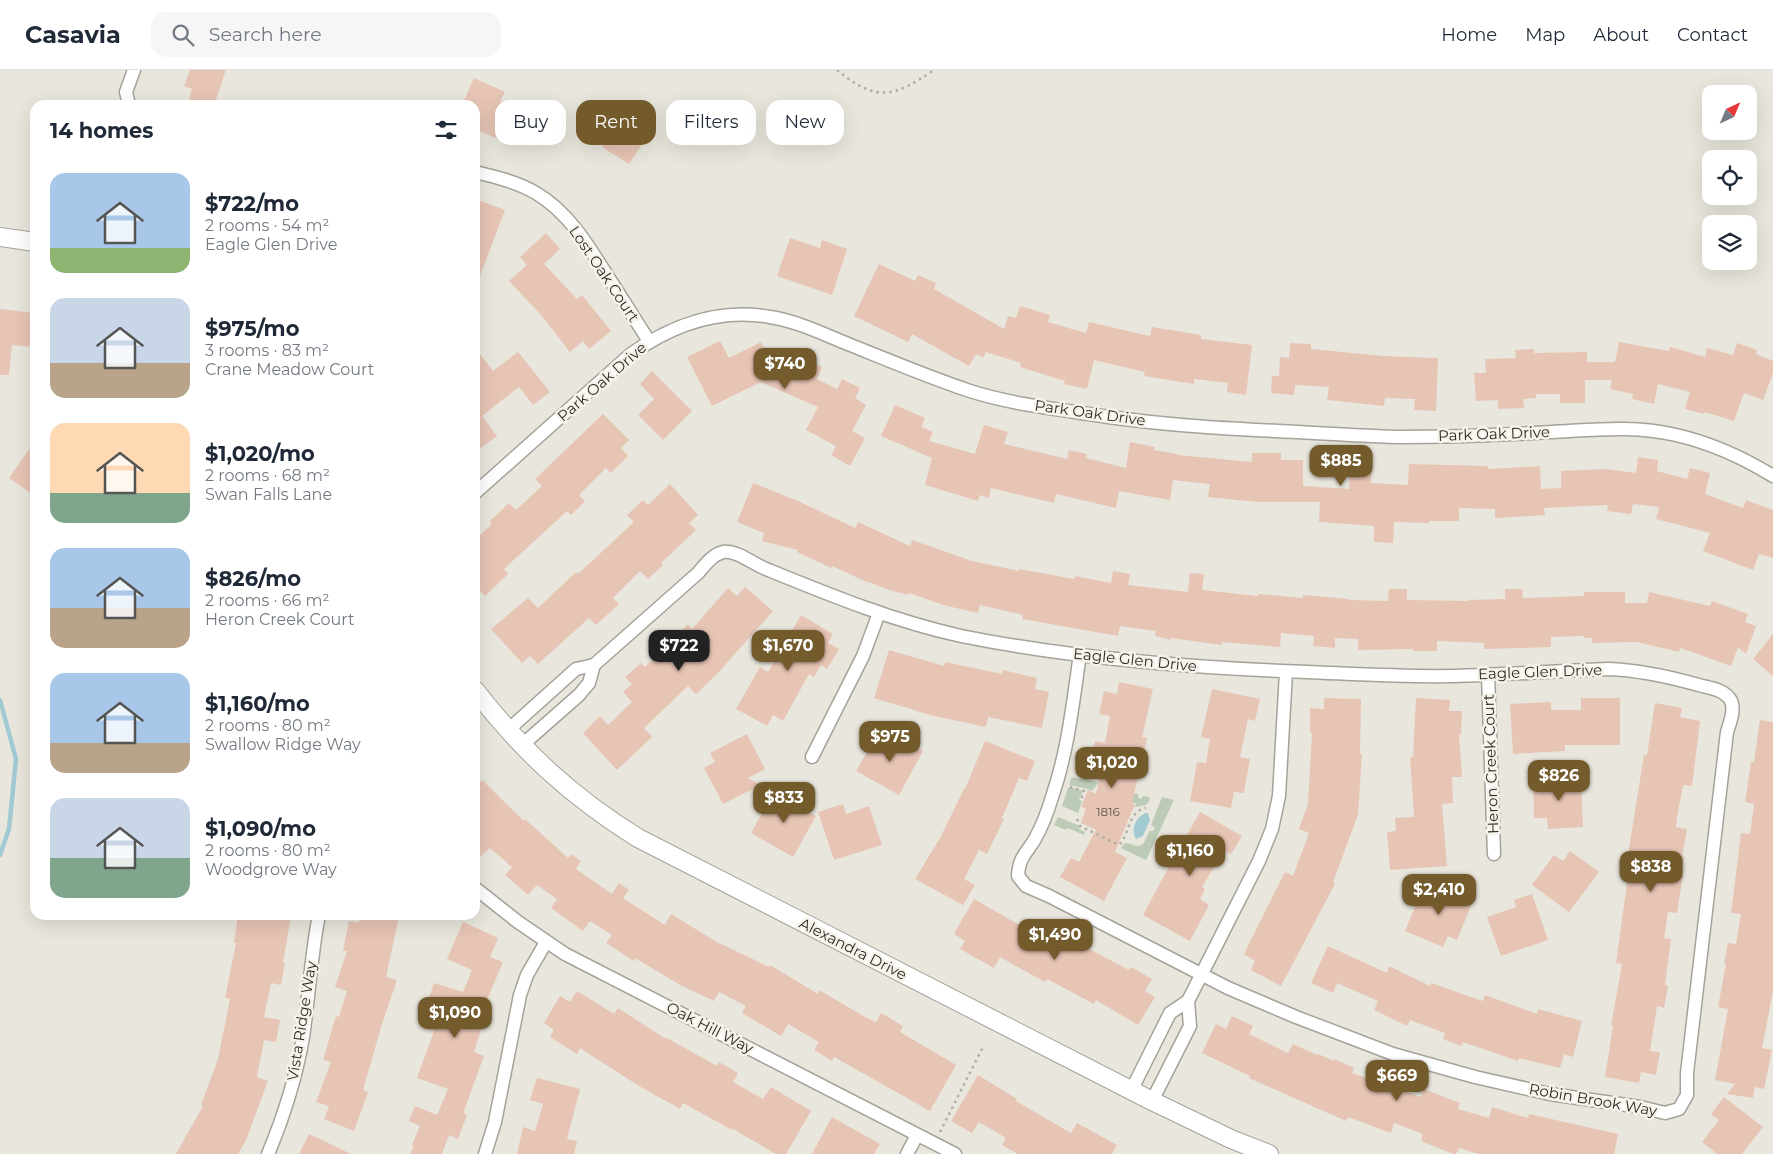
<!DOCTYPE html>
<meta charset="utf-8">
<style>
:root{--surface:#fff;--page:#f6f6f7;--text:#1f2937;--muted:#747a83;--line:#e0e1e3;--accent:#735b2c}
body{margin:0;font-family:Montserrat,sans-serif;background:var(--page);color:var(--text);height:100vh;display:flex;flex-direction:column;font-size:19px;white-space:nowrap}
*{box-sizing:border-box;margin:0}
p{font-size:16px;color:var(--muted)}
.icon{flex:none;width:28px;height:28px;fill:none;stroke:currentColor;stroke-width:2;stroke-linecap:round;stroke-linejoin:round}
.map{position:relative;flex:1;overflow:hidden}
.sheet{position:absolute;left:30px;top:30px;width:450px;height:820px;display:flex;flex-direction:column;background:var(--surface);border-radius:15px;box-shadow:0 5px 20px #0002}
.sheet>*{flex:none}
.guide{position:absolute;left:495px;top:30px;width:475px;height:45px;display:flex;gap:10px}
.needle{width:32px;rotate:44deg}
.tools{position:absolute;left:1702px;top:15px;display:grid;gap:10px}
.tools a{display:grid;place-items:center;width:55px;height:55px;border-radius:10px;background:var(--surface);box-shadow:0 5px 20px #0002;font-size:25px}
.price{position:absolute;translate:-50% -42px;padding:0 11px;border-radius:10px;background:var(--accent);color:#fff;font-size:16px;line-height:32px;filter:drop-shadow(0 1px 2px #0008)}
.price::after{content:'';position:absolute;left:50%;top:30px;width:15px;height:11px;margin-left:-8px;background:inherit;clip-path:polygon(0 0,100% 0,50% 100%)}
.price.current{background:#222;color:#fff}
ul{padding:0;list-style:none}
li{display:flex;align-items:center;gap:15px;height:125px;padding:0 20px}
li span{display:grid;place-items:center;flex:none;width:140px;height:100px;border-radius:15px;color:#555}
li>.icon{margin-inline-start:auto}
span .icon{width:60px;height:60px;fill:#fffc;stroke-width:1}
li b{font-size:21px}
h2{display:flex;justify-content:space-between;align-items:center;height:60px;padding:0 20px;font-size:21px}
.tag{padding:0 18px;border-radius:15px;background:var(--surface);box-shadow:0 5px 20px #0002;font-size:18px;line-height:45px}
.tag.current{background:var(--accent);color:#fff}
header{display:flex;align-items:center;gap:30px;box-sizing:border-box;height:70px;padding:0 25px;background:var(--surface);border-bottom:1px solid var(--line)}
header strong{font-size:24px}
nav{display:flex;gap:28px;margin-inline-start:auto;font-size:18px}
.search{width:350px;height:45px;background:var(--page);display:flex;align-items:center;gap:12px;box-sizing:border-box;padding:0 18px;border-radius:15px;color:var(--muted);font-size:19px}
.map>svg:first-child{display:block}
</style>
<header>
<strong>Casavia</strong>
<div class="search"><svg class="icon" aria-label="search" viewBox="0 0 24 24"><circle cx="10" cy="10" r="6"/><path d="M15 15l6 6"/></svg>Search here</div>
<nav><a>Home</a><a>Map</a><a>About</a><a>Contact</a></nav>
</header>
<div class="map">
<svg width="1773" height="1084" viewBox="0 0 1773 1084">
<rect width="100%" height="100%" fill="#e9e6dd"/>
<g fill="#bccbb5">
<path d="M1072,707L1079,709L1086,708L1098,713L1092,721L1085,718L1069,715Z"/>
<path d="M1068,718H1074L1083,721L1079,730L1082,731L1078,743L1062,736Z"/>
<path d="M1129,722L1138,724V727L1141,729L1143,726L1150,727C1148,737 1144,735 1135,737L1136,733H1133Z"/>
<path d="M1162,727L1174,730L1146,790L1121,778L1125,773C1130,773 1134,776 1137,776C1145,777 1146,766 1150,761H1153L1155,758L1151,755Z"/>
<path d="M1058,747L1080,756L1079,759L1085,762L1084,765L1068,758L1066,760L1054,755Z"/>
</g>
<path fill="#a1cad2" d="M1145,743H1148L1150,750L1143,766L1136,769C1130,759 1136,748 1145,743Z"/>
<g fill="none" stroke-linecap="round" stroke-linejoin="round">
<path stroke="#a1cad2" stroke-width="4.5" d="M0,630L16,689L9,759L0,785"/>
</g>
<g fill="#e7c5b5">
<path d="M190,0H226L214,35H207L189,29L192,19L184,16Z"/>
<path d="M474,8L505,22L500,31L511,36L496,68L475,59V35H462Z"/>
<path d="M616,30L654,56L629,94L602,77L610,66L590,53L601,37L608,42Z"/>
<path d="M475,129L505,140L476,216L475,215Z"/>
<path d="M546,163L560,179L544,194L577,229L582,225L611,261L589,279L583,271L570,282L541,245L509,211L527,195L520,187Z"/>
<path d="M790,168L820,178L822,170L847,179L832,225L777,206Z"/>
<path d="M879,194L915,211L918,205L936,213L934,219L1004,259L1008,246L1016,248L1020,236L1050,245L1048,252L1086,263L1089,252L1150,266L1152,257L1201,265V269L1252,275L1246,325L1227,322L1228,313L1194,309V314L1144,306L1145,302L1094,290L1087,319L1064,314L1065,311L1020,297L1021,293L986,282L983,288L976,284L969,296L912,264L908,272L854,246Z"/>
<path d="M0,239L35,243L32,277L12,275L9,305H0Z"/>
<path d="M720,271L729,288L761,272L768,286L786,294L790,283L822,297L817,309L837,319L842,309L860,318L855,328L866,335L852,361L865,368L850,396L831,385L836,376L806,360L818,337L761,312L712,336L687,287Z"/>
<path d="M1619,272L1669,281L1670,277L1705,287L1707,278L1733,285L1737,273L1757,280L1756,284L1773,291V303L1763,330L1744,323L1734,351L1705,342L1704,344L1685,339L1690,322L1658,314L1654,334L1632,329L1633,324L1610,319L1612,310H1585V333H1560V324H1536V328L1523,329L1524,338L1498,339V330L1476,331L1474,303H1486L1485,289L1516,288L1515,280L1534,279V283L1587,282V292H1615Z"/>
<path d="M1290,273L1311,274V279L1383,286L1438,288L1436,341L1414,340L1415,329L1385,328L1384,336L1327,330L1329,317L1295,315L1294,325L1271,323L1272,306H1279L1280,287L1289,288Z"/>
<path d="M475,278L493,301L518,282L550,322L533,335L519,317L482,346L497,366L475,382Z"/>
<path d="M652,301L692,341L663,370L638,345L654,329L640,314Z"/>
<path d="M895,335L925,348L921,357L933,362L929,371L975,384L984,355L1008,362L1004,374L1067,389L1069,380L1087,384L1086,388L1126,398L1130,372L1155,377L1154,380L1177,384V385L1252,392V383H1281V390H1303V416L1349,419L1350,392L1372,394L1371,413L1408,415L1409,394L1488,396V399L1540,396L1541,419L1561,418V401L1605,399L1636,403L1638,387L1658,390L1657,401L1687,409L1690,398L1710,403L1705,424L1743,438L1746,430L1773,440V488L1759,484L1753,500L1703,481L1710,463L1656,449L1659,437L1633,434L1631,444L1607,441L1608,435L1544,438L1545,445L1495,448V439L1459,438V451H1429V453L1394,452L1393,473L1374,472V456L1319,452L1320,432H1257L1208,427L1210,414L1173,410L1170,430L1119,421L1116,438L1056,424L1054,433L991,418L989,428L980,425L978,431L925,415L932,388L881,366Z"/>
<path d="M603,344L629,370L621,378L628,386L611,403L606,398L579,425L585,431L571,445L567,441L504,499L508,504L485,526L475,516V470L492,454L490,451L509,433L516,440L542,416L535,409Z"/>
<path d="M35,371V426L9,408Z"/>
<path d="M753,413L798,431L855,458L858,452L910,476L912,470L972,491L1019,501V499L1074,509L1075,506L1111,513L1113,501L1130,504L1128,515L1188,522L1190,503L1204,504L1202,520L1258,526V524L1303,528V525L1349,529V530L1388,531L1389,519H1407V530L1469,531V530L1505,529V519H1522L1523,528L1584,526V522H1625V533H1647L1649,522L1710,536L1712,531L1748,544L1745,552L1756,556L1746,584L1738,577L1731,596L1680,578L1679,582L1637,572L1592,573V568H1584V566L1551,567V577L1523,578L1484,579V573L1437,571V581H1413V579L1358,580V569L1335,568V578L1313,576L1314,566L1281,563L1280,577L1222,572V575L1171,568V570L1155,566L1156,561L1120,556L1118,566L1022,549L1023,545L980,535L978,543L947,536L909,523L908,525L886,519L869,512V513L832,496L831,498L797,482L798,480L762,471L764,463L737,452Z"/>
<path d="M670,414L698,445L689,453L696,460L661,493L663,495L648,509L640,501L613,528L619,534L596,555L589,548L538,594L530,586L522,593L491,559L528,528L538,538L576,502L578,504L634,452L627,445L643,430L648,435Z"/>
<path d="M745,517L773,541L717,604L696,624L688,616L644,658L652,667L617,700L583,663L600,646L608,655L632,632L623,622L632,614L625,607L641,593L645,597L688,554L692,559L728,518L737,526Z"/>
<path d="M801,545L833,564L828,573L839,579L827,599L821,595L814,607L809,604L783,651L773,645L767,656L736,639L760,597L768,602Z"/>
<path d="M1773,564V606L1753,589Z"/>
<path d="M889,580L944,596L945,592L1002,604L1003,600L1037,608L1035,619L1049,622L1042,658L988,647L986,657L934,646L874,628Z"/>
<path d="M1119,612L1153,619L1142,667L1147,668L1132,733L1135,734L1115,782L1127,788L1104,831L1060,807L1071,788L1079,792L1096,760L1081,753L1086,739L1081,737L1088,720L1096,724L1102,696L1090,693L1095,671L1105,673L1110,646L1099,644L1104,621L1117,624Z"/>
<path d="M1212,619L1260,629L1255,651L1248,649L1240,687L1250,689L1244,723L1234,722L1231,738L1190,731L1197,692L1206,693L1210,669L1201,667Z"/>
<path d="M1324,628L1361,629L1360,684H1362L1358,745L1333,812L1335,814L1281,916L1251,900L1255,891L1244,884L1285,802L1293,806L1309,763L1299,759L1308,734L1312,663H1310V638L1324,639Z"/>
<path d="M1416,628L1450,630L1449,641H1462L1461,665L1459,664L1462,707H1452L1453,733L1442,734L1447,796L1390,800L1387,762L1396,761L1395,748L1414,747L1410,687H1413Z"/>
<path d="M1581,628H1620V675H1565V681L1513,684L1510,634L1551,632V640H1581Z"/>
<path d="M1655,633L1682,638L1680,647L1700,651L1692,716L1683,715L1677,747L1676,757L1687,759L1682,787H1684L1681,804H1683L1677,843L1668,842L1664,868L1671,869L1665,915L1668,916L1664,938L1657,936L1650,981L1660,982L1656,1005L1641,1002L1639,1013L1605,1007L1613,956L1611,955L1622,894L1616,893L1630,791H1627L1644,685H1647Z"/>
<path d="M1760,650L1773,652V921L1762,978L1772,980L1764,1019L1755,1017L1753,1028L1727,1024L1735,1014L1715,1010L1728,939L1718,937L1726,894L1724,893L1728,873L1736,874L1741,844L1731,843L1741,763L1750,764L1754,734L1745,732L1751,692H1754Z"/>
<path d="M889,663L923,681L899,725L856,701L874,669L883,674Z"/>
<path d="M747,664L765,699L748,708L761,715L723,734L704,698L715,692L710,683Z"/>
<path d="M985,671L1035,691L1027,711L1019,708L1002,748L1004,749L987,784L979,780L964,809L975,815L963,835L915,809L940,768L964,719H965Z"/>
<path d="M1581,708L1583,757L1548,759L1547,748H1534L1533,709Z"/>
<path d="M482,710L524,751L525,749L568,788L571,784L581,791L576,799L612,824L619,813L629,820L623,828L665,855L671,844L717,872L769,897L770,895L818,924L819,920L867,948L876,952L881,943L903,956L900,962L956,995L930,1041L834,987L832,991L814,980L819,972L788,954L781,966L742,943L746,936L719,922L714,931L682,916L635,888L634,891L606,873L612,865L590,851L583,861L551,838L557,829L537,815L528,825L505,805L512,797L490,778L481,786L475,781V718Z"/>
<path d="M774,722L816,746L793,787L751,763Z"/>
<path d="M843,734L846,744L869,736L882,775L834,790L818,742Z"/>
<path d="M1200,742L1242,766L1231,784L1224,780L1202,817L1205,819L1200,829L1209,835L1190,871L1143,845L1176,784Z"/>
<path d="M1570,781L1599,802L1569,842L1532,815L1554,785L1563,791Z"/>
<path d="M1438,816L1473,831L1457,870L1448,866L1443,877L1405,861L1421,822L1433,827Z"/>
<path d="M1532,824L1548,870L1501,886L1487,847L1516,837L1514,830Z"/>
<path d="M974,829L1021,856L1023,853L1049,868L1053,860L1129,900L1131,897L1152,909L1145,921L1155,927L1138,955L1096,930L1094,934L1047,909L1045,912L1000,887L994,898L960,879L965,871L954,864Z"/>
<path d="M238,845H291L283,893H285L281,915L271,913L264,947L280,950L276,972L264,970L257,1007L268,1011L246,1070L238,1084H176L203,1036L201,1035L218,989L230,929L225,928L236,873L234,872Z"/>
<path d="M360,845L399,846L386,907L397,910L382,954L363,1020L368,1022L354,1061L324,1049L329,1036L316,1032L331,992L323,990L336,946L339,947L347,921L335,917L347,881H343L349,851L359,853Z"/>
<path d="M463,852L498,868L490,887L503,892L487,930L490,931L474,982L484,986L463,1043L467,1045L458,1069L449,1065L442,1084H410L414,1076L412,1075L420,1056L409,1051L415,1036L437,1045L448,1019L417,1008L434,961L420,956L434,913L463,922L472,900L447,889Z"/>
<path d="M1328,876L1387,903L1389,896L1430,916L1431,913L1483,931L1485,925L1537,944L1538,939L1582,951L1573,987L1564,984L1560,998L1519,988L1518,991L1463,972L1461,976L1443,969L1445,963L1410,950L1407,956L1374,940L1378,931L1337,913L1333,923L1311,913Z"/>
<path d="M577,921L614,944L618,938L666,969L667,968L717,996L719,992L738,1003L733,1012L763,1029L771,1017L811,1041L786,1084H776L733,1059L732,1060L683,1033L680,1039L639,1016L580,978L577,984L550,967L554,960L544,953L560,926L570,932Z"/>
<path d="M1232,946L1253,956L1249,964L1288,983L1293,974L1317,985L1318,984L1334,991L1335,989L1354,998L1352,1003L1421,1027L1424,1019L1460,1033L1458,1039L1489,1048L1492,1037L1528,1048L1529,1044L1618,1064L1614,1084H1479L1459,1078L1456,1084H1453L1421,1071L1423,1064L1394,1053L1391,1063L1348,1047L1346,1051L1249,1008L1250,1006L1202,983L1216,954L1226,959Z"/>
<path d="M978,1005L1017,1029L1016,1031L1071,1063L1077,1053L1117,1075L1112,1084H1018L1002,1075L1006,1068L979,1052L972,1063L951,1051Z"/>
<path d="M537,1008L580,1019L567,1069L577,1071L574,1084H517L523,1057L535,1061L543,1034L530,1030Z"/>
<path d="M1724,1027L1763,1057L1742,1084H1717L1702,1072L1719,1050L1711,1044Z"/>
<path d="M832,1047L880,1074L874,1084H812Z"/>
<path d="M309,1064L322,1070L351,1084H299Z"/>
</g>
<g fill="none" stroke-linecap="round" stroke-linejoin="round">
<g stroke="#a4a299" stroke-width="15">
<g id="street">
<path d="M129,35L126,22L134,0"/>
<path d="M475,102C496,107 517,112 536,123C569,143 588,175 608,207C622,228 635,250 649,271"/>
<path d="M475,423L631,284C672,255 720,238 770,247C797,251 823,264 848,274C888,290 928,307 970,321C1014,335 1063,340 1109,347C1172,356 1235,359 1298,362C1331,364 1365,366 1398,367C1449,367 1501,365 1552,362C1593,360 1635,355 1676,365C1711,373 1742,387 1773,406"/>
<path d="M1488,604L1494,784"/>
<path d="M508,660L576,599L594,595"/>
<path d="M521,676L579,625L589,613L594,595L698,503C705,495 712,485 723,482C737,480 753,494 766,499C830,525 893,551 961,566C1075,589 1191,598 1307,602C1356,604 1404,607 1453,606C1505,605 1556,601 1608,599C1639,600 1666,606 1695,614C1707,618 1722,618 1730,629C1736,638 1730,653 1727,662L1687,1003V1025L1679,1039L1665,1043L1640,1037L1550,1024L1475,1007L1393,984L1296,947L1228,918L1049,826L1026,816L1018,806C1019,787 1026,784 1035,769C1042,756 1048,741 1052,727C1068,681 1073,632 1080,584"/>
<path d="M812,687L863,586L879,543"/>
<path d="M475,818L518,852L565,884L955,1084"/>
<path d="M1131,1021L1170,943L1188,931"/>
<path d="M1152,1031L1190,956L1188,931L1259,791L1272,759L1279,726L1286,602"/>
<path d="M268,1084C284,1046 296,1008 303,967C309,926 311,885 319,845"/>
<path d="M485,1084L495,1052L520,925L527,905L546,872"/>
<path d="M907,1084L917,1065"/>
</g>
</g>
<g stroke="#a4a299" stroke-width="20">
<g id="secondary">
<path d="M0,167L35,172"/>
<path d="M475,620C523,682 572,727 638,768L1152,1031L1231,1069L1269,1084"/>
</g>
</g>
<g stroke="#afada6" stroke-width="2.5" stroke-dasharray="2.5 4" stroke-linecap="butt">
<path d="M837,0C877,33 894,27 934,0"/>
<path d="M1070,717L1084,721L1081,730"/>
<path d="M1077,749L1080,756L1119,775C1130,764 1128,741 1146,738"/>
<path d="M940,1062L984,975"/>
</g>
<use href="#street" stroke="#fff" stroke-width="12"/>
<use href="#secondary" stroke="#fff" stroke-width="18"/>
</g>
<g text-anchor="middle" stroke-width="5" stroke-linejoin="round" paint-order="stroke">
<g font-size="12" fill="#5c534d">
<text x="1108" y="746">1816</text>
</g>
<g font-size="15" fill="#2e2d2a" stroke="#f6f3ea">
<text transform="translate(604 204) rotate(56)" y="5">Lost Oak Court</text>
<text transform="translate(602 312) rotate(-41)" y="5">Park Oak Drive</text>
<text transform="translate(1090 343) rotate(8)" y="5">Park Oak Drive</text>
<text transform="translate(1494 364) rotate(-2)" y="5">Park Oak Drive</text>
<text transform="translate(1135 590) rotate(6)" y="5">Eagle Glen Drive</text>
<text transform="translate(1540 602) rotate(-2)" y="5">Eagle Glen Drive</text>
<text transform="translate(1491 694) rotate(-92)" y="5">Heron Creek Court</text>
<text transform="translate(853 879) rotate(27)" y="5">Alexandra Drive</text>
<text transform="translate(302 951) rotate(-81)" y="5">Vista Ridge Way</text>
<text transform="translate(710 958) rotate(27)" y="5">Oak Hill Way</text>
<text transform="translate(1593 1030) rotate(10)" y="5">Robin Brook Way</text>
</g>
</g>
</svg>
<div class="tools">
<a><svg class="needle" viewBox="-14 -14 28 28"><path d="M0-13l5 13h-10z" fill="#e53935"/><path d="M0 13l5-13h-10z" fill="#747a83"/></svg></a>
<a><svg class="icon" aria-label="locate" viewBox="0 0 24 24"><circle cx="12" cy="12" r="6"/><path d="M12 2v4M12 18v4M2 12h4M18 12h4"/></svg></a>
<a><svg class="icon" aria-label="layers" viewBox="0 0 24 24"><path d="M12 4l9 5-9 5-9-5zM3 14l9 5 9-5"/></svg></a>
</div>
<b class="price" style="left:785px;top:320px">$740</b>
<b class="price" style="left:1341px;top:417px">$885</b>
<b class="price current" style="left:679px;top:602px">$722</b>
<b class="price" style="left:788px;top:602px">$1,670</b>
<b class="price" style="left:890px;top:693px">$975</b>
<b class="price" style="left:1112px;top:719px">$1,020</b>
<b class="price" style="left:1559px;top:732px">$826</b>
<b class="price" style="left:784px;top:754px">$833</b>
<b class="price" style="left:1190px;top:807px">$1,160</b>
<b class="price" style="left:1651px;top:823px">$838</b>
<b class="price" style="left:1439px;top:846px">$2,410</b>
<b class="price" style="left:1055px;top:891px">$1,490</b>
<b class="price" style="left:455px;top:969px">$1,090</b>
<b class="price" style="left:1397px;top:1032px">$669</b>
<div class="guide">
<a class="tag">Buy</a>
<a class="tag current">Rent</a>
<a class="tag">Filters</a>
<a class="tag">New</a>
</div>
<section class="sheet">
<h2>14 homes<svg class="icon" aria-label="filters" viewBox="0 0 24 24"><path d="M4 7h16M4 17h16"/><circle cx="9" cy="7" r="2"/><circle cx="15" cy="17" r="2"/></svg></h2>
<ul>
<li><span style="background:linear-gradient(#a9c7e8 75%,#8fb573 0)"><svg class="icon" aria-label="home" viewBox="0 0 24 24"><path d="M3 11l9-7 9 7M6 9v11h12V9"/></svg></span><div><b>$722/mo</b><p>2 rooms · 54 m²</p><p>Eagle Glen Drive</p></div></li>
<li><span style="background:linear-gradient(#c9d6e8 65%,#b9a48a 0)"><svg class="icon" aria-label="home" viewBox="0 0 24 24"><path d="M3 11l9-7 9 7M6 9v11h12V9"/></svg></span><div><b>$975/mo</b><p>3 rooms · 83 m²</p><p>Crane Meadow Court</p></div></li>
<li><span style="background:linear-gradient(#ffd9b3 70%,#7fa58c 0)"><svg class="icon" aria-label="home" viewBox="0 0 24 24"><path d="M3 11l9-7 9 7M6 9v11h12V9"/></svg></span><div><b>$1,020/mo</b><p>2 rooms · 68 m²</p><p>Swan Falls Lane</p></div></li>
<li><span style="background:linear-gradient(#a9c7e8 60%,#b9a48a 0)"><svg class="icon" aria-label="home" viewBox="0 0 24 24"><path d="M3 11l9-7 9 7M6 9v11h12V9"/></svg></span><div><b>$826/mo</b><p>2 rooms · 66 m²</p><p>Heron Creek Court</p></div></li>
<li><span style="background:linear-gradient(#a9c7e8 70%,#b9a48a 0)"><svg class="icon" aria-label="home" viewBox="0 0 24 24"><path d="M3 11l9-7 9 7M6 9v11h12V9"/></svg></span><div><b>$1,160/mo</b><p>2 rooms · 80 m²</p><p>Swallow Ridge Way</p></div></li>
<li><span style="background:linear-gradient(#c9d6e8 60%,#7fa58c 0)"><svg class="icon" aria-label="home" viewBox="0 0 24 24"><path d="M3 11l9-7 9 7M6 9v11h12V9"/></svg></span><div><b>$1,090/mo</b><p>2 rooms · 80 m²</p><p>Woodgrove Way</p></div></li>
</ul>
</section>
</div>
